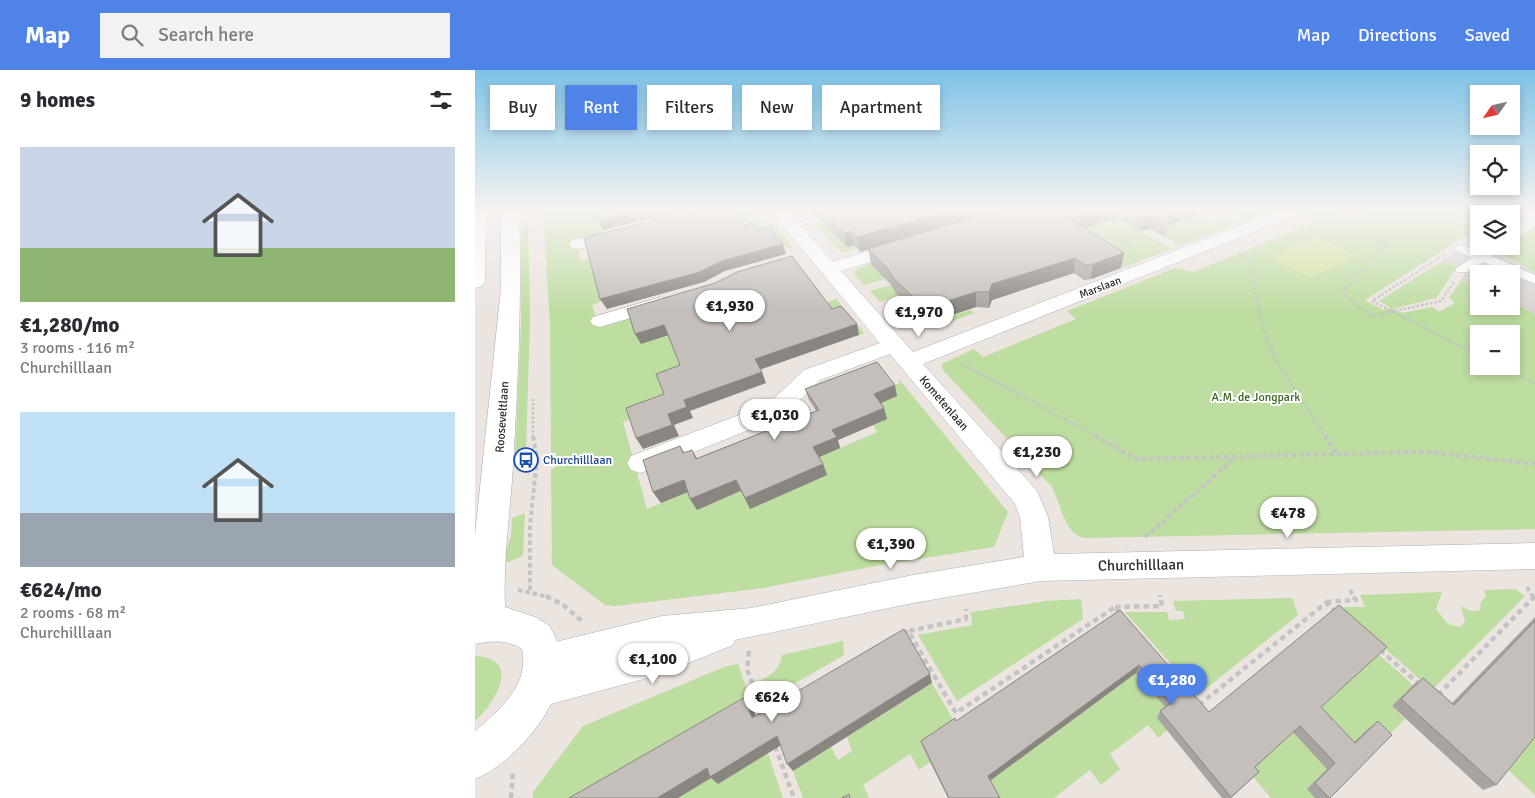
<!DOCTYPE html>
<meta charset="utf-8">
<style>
:root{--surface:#fff;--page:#f2f2f3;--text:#2b2b33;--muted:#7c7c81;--accent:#4f83e8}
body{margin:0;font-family:Signika,sans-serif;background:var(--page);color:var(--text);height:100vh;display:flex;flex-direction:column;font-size:19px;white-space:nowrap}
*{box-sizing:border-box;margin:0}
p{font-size:16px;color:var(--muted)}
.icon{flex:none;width:28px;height:28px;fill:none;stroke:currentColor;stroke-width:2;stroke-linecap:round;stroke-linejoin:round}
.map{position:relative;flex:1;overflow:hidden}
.sheet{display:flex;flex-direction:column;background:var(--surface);width:475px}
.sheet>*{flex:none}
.banner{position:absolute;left:15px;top:15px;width:475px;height:45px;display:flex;gap:10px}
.needle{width:32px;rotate:236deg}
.tools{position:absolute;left:995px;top:15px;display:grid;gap:10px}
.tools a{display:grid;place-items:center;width:50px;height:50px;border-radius:0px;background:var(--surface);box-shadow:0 2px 8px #0003;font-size:25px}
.price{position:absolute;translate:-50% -42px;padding:0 11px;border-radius:18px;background:#fff;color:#222;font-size:16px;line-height:32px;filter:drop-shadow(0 1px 2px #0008)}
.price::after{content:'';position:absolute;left:50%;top:30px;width:15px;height:11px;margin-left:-8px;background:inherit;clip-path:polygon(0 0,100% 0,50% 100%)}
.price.selected{background:var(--accent);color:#fff}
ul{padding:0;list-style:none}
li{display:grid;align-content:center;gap:10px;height:265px;padding:0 20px}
li span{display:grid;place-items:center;height:155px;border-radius:0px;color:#555}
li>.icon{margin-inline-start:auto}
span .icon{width:90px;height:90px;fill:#fffc;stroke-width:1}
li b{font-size:21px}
h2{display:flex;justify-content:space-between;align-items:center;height:60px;padding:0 20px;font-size:21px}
.chip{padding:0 18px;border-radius:0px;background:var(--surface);box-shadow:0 2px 8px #0003;font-size:18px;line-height:45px}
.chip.selected{background:var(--accent);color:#fff}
header{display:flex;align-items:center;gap:30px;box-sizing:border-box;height:70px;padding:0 25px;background:var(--accent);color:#fff}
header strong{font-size:24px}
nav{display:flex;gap:28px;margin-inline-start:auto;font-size:18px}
.search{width:350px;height:45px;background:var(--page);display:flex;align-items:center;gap:12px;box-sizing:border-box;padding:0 18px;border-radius:0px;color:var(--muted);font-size:19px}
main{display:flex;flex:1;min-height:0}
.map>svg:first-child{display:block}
</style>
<header>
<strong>Map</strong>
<div class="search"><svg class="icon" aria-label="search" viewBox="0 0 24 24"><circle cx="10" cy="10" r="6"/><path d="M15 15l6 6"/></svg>Search here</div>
<nav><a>Map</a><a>Directions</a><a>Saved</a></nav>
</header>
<main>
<section class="sheet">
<h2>9 homes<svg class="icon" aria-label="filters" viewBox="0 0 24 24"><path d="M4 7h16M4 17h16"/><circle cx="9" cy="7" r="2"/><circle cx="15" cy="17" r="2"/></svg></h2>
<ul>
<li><span style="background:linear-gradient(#c9d6e8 65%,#8fb573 0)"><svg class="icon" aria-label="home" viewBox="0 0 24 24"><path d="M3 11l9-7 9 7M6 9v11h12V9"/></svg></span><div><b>€1,280/mo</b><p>3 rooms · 116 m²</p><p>Churchilllaan</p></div></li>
<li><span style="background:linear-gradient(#bfe0f5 65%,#9aa5b1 0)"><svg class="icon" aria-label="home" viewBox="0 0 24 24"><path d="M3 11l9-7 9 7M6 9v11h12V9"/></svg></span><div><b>€624/mo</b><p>2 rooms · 68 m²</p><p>Churchilllaan</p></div></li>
</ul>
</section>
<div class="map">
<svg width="1060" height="728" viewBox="0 0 1060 728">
<rect width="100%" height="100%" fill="#ebe4df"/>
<g fill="#bedda1" fill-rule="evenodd">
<path d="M68,140H139L124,150L128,162L100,169L106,191L138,183L256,140H275L288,156L299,154L317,177L312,178L302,166L286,170L117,235L123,255L154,246L194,264L346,235L361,229L389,263L384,265L369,246L195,335L148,352L172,439L215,421L222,440L402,362L398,355L411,349L401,335L415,317L425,313L423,308L533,442L519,477L406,495L288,518L141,536L130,535L77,495L76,399L81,397V383H76L75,254Z"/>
<path d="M713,140L736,152L749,147L765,153L705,176L681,162Z"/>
<path d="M749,140H800L771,151Z"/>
<path d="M834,140H851L892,150L895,140H1046L1036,147V144H1004L1003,171L990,166L890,230L908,240L916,238L904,231L967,191L982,197L961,228L918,239L927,243L957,237L964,242L980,233L974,228L986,210L1004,216V236H1036V233L1060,244V459L611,468C588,466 587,433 576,416L467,299V294L499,279L508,287L601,249L592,241L700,198L718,202L843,151L829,148L833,145ZM1004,264H1036V296H1004Z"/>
<path d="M642,147L697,179L646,198L631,188L584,167Z"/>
<path d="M53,151L55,248L51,382L40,387L46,254V163Z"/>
<path d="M347,151L372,177L395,171L424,166L367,183L339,153Z"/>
<path d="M1060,155V202L1027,185L1036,177L1034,176H1036V173Z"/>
<path d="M408,190L410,209L389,215L379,204L383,198Z"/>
<path d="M415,215L423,226L405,232L395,221Z"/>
<path d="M495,240L499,243L457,259L452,253Z"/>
<path d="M50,443L48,486L26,495L36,466L37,448Z"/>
<path d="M1040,519L1050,526L957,620L863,537H890L885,525L967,522L961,539L973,554L985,557L990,552L986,536C993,540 997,543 1005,540L1006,532L1011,526L1009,520Z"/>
<path d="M817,528L823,545L723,625L650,542H692L694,550L710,549L708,541H701L698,531Z"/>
<path d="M606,529L608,549L482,631L443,565L497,555L496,542L571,531Z"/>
<path d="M368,571L369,585L293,629L286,610C298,604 305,599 307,585Z"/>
<path d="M903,584L938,615L917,636L930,649L852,728H796L729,649L789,689Z"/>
<path d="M0,586C47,588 21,632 0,651Z"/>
<path d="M263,594L277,635L229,663L293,683L308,728H58V722L108,656L249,597Z"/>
<path d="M688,601L692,660L683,668L673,655L635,684L645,699L626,715L615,700L579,728H523L482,657L661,602Z"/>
<path d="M457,613L481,655L447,678L455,692L444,700L435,684L388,715L394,728H328L318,701L356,677L363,690L377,681L372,667Z"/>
<path d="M1060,657V725L1029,696Z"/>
</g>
<path fill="#d0e39e" d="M842,167L883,186L835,208L794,187Z"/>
<path fill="#d8d4d1" d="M992,175L1011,176L1028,183L1026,185L1028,188L1060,202V244L1036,233V204H1004V216L986,210L992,200L967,191Z"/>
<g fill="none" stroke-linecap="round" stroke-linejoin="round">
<g stroke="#abafb6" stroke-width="2">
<path id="service" d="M368,140H380L316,158L312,156Z"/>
</g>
<g stroke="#abafb6" stroke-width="1">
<path id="pedestrian" d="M986,175L1006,182L1013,176H1023L1025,179L1017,186L1060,205V214L1008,192L992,202H982L980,199L997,188L979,179L981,176Z"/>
</g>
<g stroke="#abafb6" stroke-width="1">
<g id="minor">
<path d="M295,140H311L358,192L422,172H434L437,176L434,180L366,201L438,282L806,140H825L816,147L448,294L562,421L573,447L579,484L1060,473V499L566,511L438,533L260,570L258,575L184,605L61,638L48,633L43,620L48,607L56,604L51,592L56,580L68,575L187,546L276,538L438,505L549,487L545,447L540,434L415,284L345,310L309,346L174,400L165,403L156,400L152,393L156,386L293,334L329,300L405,273Z"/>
<path d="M1060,142V155L1042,169L1036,170V157L1054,144Z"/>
<path d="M144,159L150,160L152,164L150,168L103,179L97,178L94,174L97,170Z"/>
<path d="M1011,176H1030C1025,183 1020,185 1012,183L1009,179Z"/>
<path d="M186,227L193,229L196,233L193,237L125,257L118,255L115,251L118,247Z"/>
</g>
</g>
<g stroke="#abafb6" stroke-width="1">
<g id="secondary">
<path d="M0,140H11L10,212L7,216L0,218Z"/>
<path d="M26,140H44C47,226 43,311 38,397C35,444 28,490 30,537L60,547L75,556C80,567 87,580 87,592C88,637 39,693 0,709V661C25,640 55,614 47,579C31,569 17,571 0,574V465L26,218Z"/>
</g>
</g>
<g stroke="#c4c4c4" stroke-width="2.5" stroke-dasharray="2.5 2" stroke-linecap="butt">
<path d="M833,149L912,175L866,223L897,246L966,231L979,212"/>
<path d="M619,155L661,181"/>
<path d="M691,158L710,163"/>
<path d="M764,182L771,186L791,267L803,294L851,367"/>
<path d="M969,185L897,231L1004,286"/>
<path d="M486,293L622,367"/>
<path d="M1025,296L1060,314"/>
<path d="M58,367V329"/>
</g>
<g stroke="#c4c4c4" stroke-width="4" stroke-dasharray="4.5 3" stroke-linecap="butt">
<path d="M620,366L662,389L952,382L1060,394"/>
<path d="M850,366L862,384"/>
<path d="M670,467L761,387"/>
<path d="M1052,517L1058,527"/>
<path d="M43,520L74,527"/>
<path d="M55,520V456L62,388L58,366"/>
<path d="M875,520L879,527"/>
<path d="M685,525V527"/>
</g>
<g stroke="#c4c4c4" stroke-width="4.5" stroke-dasharray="5.5 4" stroke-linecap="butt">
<path d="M71,526L87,534L107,551"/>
<path d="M1058,526L1059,528"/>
<path d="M851,532L881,530L878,526"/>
<path d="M640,537L687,536L685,526"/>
<path d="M434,561L491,549V539"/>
<path d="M428,564L433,561L481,643L640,537L645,544"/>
<path d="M905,580L944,614"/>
<path d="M274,581L272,599L289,646"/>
<path d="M963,625L1059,527"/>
<path d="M724,635L851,533L861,542"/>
<path d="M300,676L319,728"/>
<path d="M36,728L38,701"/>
</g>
<use href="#service" fill="#fff" fill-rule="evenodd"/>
<use href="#pedestrian" fill="#fff" fill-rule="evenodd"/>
<use href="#minor" fill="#fff" fill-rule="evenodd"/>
<use href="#secondary" fill="#fff" fill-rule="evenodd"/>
</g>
<g fill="#a9a4a0">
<path d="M333,140H736L693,155L690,167L675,159L667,161L642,147L610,158L646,198L616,209L609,210L599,203L517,230L514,238L501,237L452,253L421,224L416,215L396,194L393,179L385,182L379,175L372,177L346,151L345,144L338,146Z"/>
<path d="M330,319L422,326L406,333L409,338L412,349L363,370L365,378L344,387L348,394L352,405L275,439L266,421L222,440L215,429L213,422L186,433L178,422L205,376L210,383L217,380L222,388L341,341L334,330Z"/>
<path d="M645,540L734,642L846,637L879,672L894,658L903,651L855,728H840L832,719L852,699L818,662L780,697L784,702L756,728H747L682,648L685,641L690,637L661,603L515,711L525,728H473L448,678L446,671L481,651Z"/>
<path d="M1060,547V667L1021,715L1008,720L917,636L938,615L948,608L977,633Z"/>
</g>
<g fill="#898682">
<path d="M165,140H208L128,160L123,150Z"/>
<path d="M337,140H344L345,144L338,146Z"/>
<path d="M477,140H525L385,182L382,167Z"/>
<path d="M624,140H643L642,147L594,164L595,149Z"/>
<path d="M698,140H736L693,155L694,141Z"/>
<path d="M678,144L675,159L667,161L670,147Z"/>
<path d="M376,161L379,175L372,177L369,163Z"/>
<path d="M308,174L311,184L250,201L229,212L132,239L125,229L247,191Z"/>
<path d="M649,183L646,198L616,209L618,194Z"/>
<path d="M600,188L599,203L517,230L514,238V222L517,214Z"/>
<path d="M501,222V237L452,253L450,238Z"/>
<path d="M382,254L384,265L284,300L280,289Z"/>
<path d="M189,255L194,265L166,274L160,264Z"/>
<path d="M287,302L291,313L215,341L218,348L199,355L204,366L168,379L161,368L209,330Z"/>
<path d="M420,315L422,326L401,335L399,324Z"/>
<path d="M409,338L412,349L363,370L365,378L342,388L338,377L357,360Z"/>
<path d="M348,394L352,405L275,439L270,428Z"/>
<path d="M209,410L215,421L186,433L178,422Z"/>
<path d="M261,410L267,420L222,440L215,429Z"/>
<path d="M664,595L661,603L513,712V706Z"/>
<path d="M455,604L457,613L318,701L312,694Z"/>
<path d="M270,627L277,635L284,656L277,648Z"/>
<path d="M302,666L308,674L243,714L236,708L203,728H182L232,698Z"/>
</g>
<g fill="#c4bfba" stroke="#898682">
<path d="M119,140H165L123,150Z"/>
<path d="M218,140H258L270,155L277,153L282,160L294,157L308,174L247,191L225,202L125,229L109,168Z"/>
<path d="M346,140H477L382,167L376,161L369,163Z"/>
<path d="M523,140H624L595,149L649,183L618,194L610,195L600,188L517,214L514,222H501L450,238L419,209L413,199L393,179Z"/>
<path d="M657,140H698L694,141L693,153L678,144L670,147Z"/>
<path d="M317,186L357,239L366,236L382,254L280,289L287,302L209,330L212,337L193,344L197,355L161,368L151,338L189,324L181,304L205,295L189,255L160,264L152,239L240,213L262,202Z"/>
<path d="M402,292L420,315L399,324L409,338L357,360L362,367L338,377L348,394L270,428L261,410L215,429L209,410L178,422L168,390L205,376L208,383L217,380L221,389L344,340L330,319Z"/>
<path d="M864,535L912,577L846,637L880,673L903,651L917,665L855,728H854L840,713L860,693L825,656L780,697L784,702L756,727L685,641L696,633L664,595L513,706L525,728H474L446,671L480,648L481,651L645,540L734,642Z"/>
<path d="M1060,551V667L1021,715L926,629L948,608L979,635Z"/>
<path d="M429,559L455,604L312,694L302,666L235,707L232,698L182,728H94L270,627L277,648Z"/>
<path d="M374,724L375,728H367Z"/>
</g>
<linearGradient id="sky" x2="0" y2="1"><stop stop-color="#7dc2e6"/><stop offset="0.58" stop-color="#f6f3f1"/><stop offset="1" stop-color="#f6f3f1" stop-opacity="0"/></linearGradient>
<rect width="1060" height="242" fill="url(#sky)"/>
<defs>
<g id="bus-ring" transform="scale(1.25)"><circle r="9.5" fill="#fff" stroke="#1a4fb4" stroke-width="1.5"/><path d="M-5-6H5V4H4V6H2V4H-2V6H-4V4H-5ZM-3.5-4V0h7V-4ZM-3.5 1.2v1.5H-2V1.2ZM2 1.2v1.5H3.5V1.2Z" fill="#1a4fb4"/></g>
</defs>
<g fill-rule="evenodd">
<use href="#bus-ring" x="51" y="390"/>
</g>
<g text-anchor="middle" stroke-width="4" stroke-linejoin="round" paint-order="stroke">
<g font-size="11" fill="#2b2b2b" stroke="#fff">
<text transform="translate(625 217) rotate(-21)" y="4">Marslaan</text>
</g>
<g font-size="12" fill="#396222" stroke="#fff">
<text x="781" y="331">A.M. de Jongpark</text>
</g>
<g font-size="12" fill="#2b2b2b" stroke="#fff">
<text transform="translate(469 333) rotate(49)" y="4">Kometenlaan</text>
<text transform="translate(27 347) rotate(-86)" y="4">Rooseveltlaan</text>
</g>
<g font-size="12" fill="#164399" stroke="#fff" text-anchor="start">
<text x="68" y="394">Churchilllaan</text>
</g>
<g font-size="15" fill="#2b2b2b" stroke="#fff">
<text transform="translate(666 495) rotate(-1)" y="5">Churchilllaan</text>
</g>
</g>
</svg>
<div class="tools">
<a><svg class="needle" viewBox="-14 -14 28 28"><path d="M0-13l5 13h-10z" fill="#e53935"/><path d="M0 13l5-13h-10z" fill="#7c7c81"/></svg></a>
<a><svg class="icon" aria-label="locate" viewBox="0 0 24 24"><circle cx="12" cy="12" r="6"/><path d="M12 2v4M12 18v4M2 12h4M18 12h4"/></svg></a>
<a><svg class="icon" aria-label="layers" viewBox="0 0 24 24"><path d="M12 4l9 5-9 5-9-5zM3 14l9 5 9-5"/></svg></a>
<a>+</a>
<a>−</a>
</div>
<b class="price" style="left:255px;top:262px">€1,930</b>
<b class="price" style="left:444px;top:268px">€1,970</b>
<b class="price" style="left:300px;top:371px">€1,030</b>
<b class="price" style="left:562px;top:408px">€1,230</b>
<b class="price" style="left:813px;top:469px">€478</b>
<b class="price" style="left:416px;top:500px">€1,390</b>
<b class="price" style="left:178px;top:615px">€1,100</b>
<b class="price selected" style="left:697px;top:636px">€1,280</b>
<b class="price" style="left:297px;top:653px">€624</b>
<div class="banner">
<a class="chip">Buy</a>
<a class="chip selected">Rent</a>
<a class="chip">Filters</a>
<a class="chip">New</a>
<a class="chip">Apartment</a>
</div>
</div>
</main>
